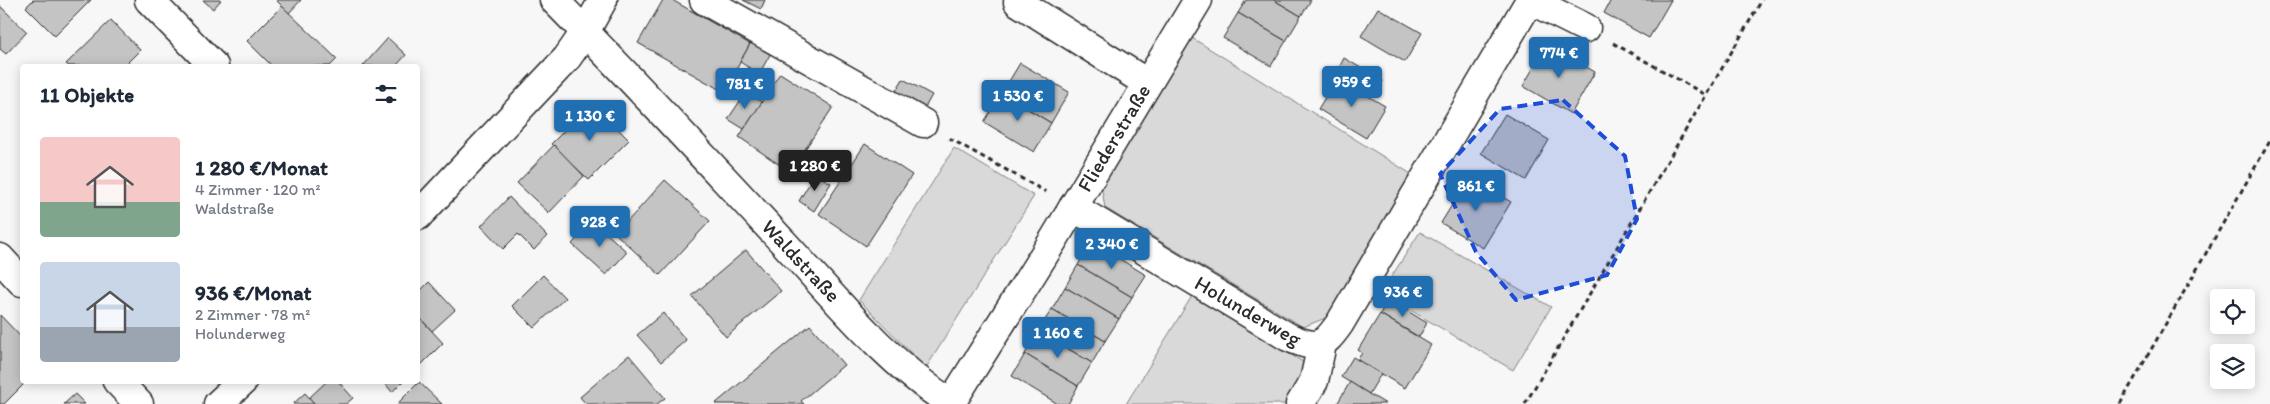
<!DOCTYPE html>
<html lang="de">
<meta charset="utf-8">
<style>
:root{--surface:#fff;--page:#f2f2f3;--text:#1f2937;--muted:#747a83;--accent:#1f6fb2}
body{margin:0;font-family:Itim,sans-serif;background:var(--page);color:var(--text);height:100vh;display:flex;flex-direction:column;font-size:19px;white-space:nowrap}
*{box-sizing:border-box;margin:0}
p{font-size:16px;color:var(--muted)}
.icon{flex:none;width:28px;height:28px;fill:none;stroke:currentColor;stroke-width:2;stroke-linecap:round;stroke-linejoin:round}
.map{position:relative;flex:1;overflow:hidden}
.drawer{position:absolute;left:20px;top:64px;width:400px;height:320px;display:flex;flex-direction:column;background:var(--surface);border-radius:5px;box-shadow:0 2px 12px #0003}
.drawer>*{flex:none}
.tools{position:absolute;left:2210px;top:289px;display:grid;gap:10px}
.tools a{display:grid;place-items:center;width:45px;height:45px;border-radius:5px;background:var(--surface);box-shadow:0 2px 12px #0003;font-size:25px}
.price{position:absolute;translate:-50% -42px;padding:0 11px;border-radius:5px;background:var(--accent);color:#fff;font-size:16px;line-height:32px;filter:drop-shadow(0 1px 2px #0008)}
.price::after{content:'';position:absolute;left:50%;top:30px;width:15px;height:11px;margin-left:-8px;background:inherit;clip-path:polygon(0 0,100% 0,50% 100%)}
.price.on{background:#222;color:#fff}
ul{padding:0;list-style:none}
li{display:flex;align-items:center;gap:15px;height:125px;padding:0 20px}
li span{display:grid;place-items:center;flex:none;width:140px;height:100px;border-radius:5px;color:#555}
li>.icon{margin-inline-start:auto}
span .icon{width:60px;height:60px;fill:#fffc;stroke-width:1}
li b{font-size:21px}
h2{display:flex;justify-content:space-between;align-items:center;height:60px;padding:0 20px;font-size:21px}
.map>svg:first-child{display:block}
</style>
<div class="map">
<svg width="2270" height="404" viewBox="0 0 2270 404">
<rect width="100%" height="100%" fill="#f7f7f7"/>
<filter id="ink" filterUnits="userSpaceOnUse"><feTurbulence type="fractalNoise" baseFrequency=".02" numOctaves="2"/><feDisplacementMap in="SourceGraphic" scale="10" xChannelSelector="R" yChannelSelector="G"/><feConvolveMatrix kernelMatrix="1 2 1 2 8 2 1 2 1" color-interpolation-filters="sRGB"/></filter>
<g filter="url(#ink)">
<g fill="#d9d9d9" stroke="#828282">
<path d="M1189,36L1416,177L1328,317L1303,327L1105,208L1101,184Z"/>
<path d="M954,148L1034,196L926,368L859,300Z"/>
<path d="M1420,232L1551,307L1513,370L1381,293Z"/>
<path d="M1192,296L1303,362L1305,377L1289,404H1126Z"/>
</g>
<g fill="#c4c4c4" stroke="#2b2b2b">
<path d="M33,0H91L55,36L26,7Z"/>
<path d="M203,0H221L213,9Z"/>
<path d="M276,0H301L289,13Z"/>
<path d="M663,0H672L750,44L724,92L638,43Z"/>
<path d="M743,0H765L761,9Z"/>
<path d="M1246,0H1274L1301,16L1286,41L1238,13Z"/>
<path d="M1274,0H1311L1301,16Z"/>
<path d="M1611,0H1671L1649,38L1604,13Z"/>
<path d="M0,6L27,32L6,54L0,49Z"/>
<path d="M282,6L337,59L330,66H272L247,41Z"/>
<path d="M1378,8L1422,33L1405,62L1361,36Z"/>
<path d="M1238,13L1286,41L1271,66L1223,38Z"/>
<path d="M111,20L140,50L124,66H69L66,64Z"/>
<path d="M760,35L776,44L759,74L740,62L750,44Z"/>
<path d="M388,38L406,55L396,66H363Z"/>
<path d="M1547,44L1595,72L1571,114L1523,86Z"/>
<path d="M1344,58L1383,81L1377,92L1338,70Z"/>
<path d="M1020,63L1069,92L1051,123L1002,93Z"/>
<path d="M780,73L833,107L790,172L739,137Z"/>
<path d="M1337,78L1385,106L1366,138L1318,109Z"/>
<path d="M903,79L932,95L923,111L894,94Z"/>
<path d="M746,92L762,102L744,129L728,119Z"/>
<path d="M1002,93L1051,123L1034,152L984,122Z"/>
<path d="M592,103L629,140L589,180L551,144Z"/>
<path d="M1505,114L1549,140L1526,180L1481,153Z"/>
<path d="M865,144L912,175L866,246L819,214Z"/>
<path d="M554,145L584,176L549,213L517,183Z"/>
<path d="M815,174L831,183L814,211L799,201Z"/>
<path d="M1469,177L1511,202L1483,248L1441,223Z"/>
<path d="M665,180L710,221L660,275L616,234Z"/>
<path d="M509,197L547,236L534,250L518,234L503,249L481,226Z"/>
<path d="M593,221L627,252L606,275L572,244Z"/>
<path d="M1092,242L1146,275L1132,297L1078,265Z"/>
<path d="M746,250L781,291L726,337L692,296Z"/>
<path d="M1078,265L1132,297L1119,319L1065,287Z"/>
<path d="M543,275L565,298L534,328L512,306Z"/>
<path d="M429,282L455,310L432,331L418,316V293Z"/>
<path d="M1065,287L1119,319L1105,341L1052,309Z"/>
<path d="M1388,299L1427,323L1419,337L1380,314Z"/>
<path d="M1052,309L1105,341L1092,363L1038,331Z"/>
<path d="M663,313L686,340L661,362L637,335Z"/>
<path d="M1380,314L1431,345L1405,388L1357,360L1362,353L1358,350Z"/>
<path d="M0,315L22,338V381H27L4,404H0Z"/>
<path d="M418,316L443,343L418,368Z"/>
<path d="M810,325L844,365L801,401L804,404H715Z"/>
<path d="M1038,331L1092,363L1078,386L1025,354Z"/>
<path d="M1025,354L1078,386L1068,404H1058L1012,376Z"/>
<path d="M629,355L665,398L657,404H586L580,397Z"/>
<path d="M1353,357L1381,374L1369,394L1341,377Z"/>
<path d="M327,381H338L353,398L346,404H315L309,398Z"/>
<path d="M383,381H403L392,392Z"/>
<path d="M419,382L442,404H397Z"/>
<path d="M1350,382L1369,394L1386,404H1337Z"/>
<path d="M305,393L315,404H293Z"/>
<path d="M75,394L85,404H64Z"/>
</g>
<g fill="none" stroke-linecap="round" stroke-linejoin="round">
<g stroke="#2b2b2b" stroke-width="31">
<g id="minor">
<path d="M149,0L214,66"/>
<path d="M554,0C632,79 707,161 783,242C836,299 886,362 952,404"/>
<path d="M704,0L923,123"/>
<path d="M1019,0L1018,2L1147,83"/>
<path d="M1530,0L1586,28"/>
<path d="M1073,207L1288,337C1316,349 1322,349 1340,323L1530,0"/>
<path d="M418,216L567,58L585,32L603,0"/>
<path d="M0,258L22,282"/>
<path d="M117,381L139,404"/>
<path d="M951,403L1054,239L1198,0"/>
<path d="M218,404L243,381"/>
<path d="M1300,404L1314,381L1322,344"/>
</g>
</g>
<g stroke="#2b2b2b" stroke-width="3" stroke-dasharray="5 4" stroke-linecap="butt">
<path d="M1613,43L1706,95"/>
<path d="M949,138L1046,192"/>
<path d="M1525,404L1762,0"/>
<path d="M2120,404L2270,141"/>
</g>
<use href="#minor" stroke="#fff" stroke-width="28"/>
</g>
</g>
<path fill="#1d4ed8" fill-opacity="0.2" stroke="#1d4ed8" stroke-width="4" stroke-dasharray="10 6" stroke-linejoin="round" d="M1563,100L1625,156L1637,219L1607,275L1516,300L1476,252L1440,174L1500,109Z"/>
<g text-anchor="middle" stroke-width="4.5" stroke-linejoin="round" paint-order="stroke">
<g font-size="21" fill="#2b2b2b" stroke="#fff">
<text transform="translate(1114 138) rotate(-59)" y="7">Fliederstraße</text>
<text transform="translate(801 261) rotate(47)" y="7">Waldstraße</text>
<text transform="translate(1248 311) rotate(30)" y="7">Holunderweg</text>
</g>
</g>
</svg>
<div class="tools">
<a><svg class="icon" aria-label="locate" viewBox="0 0 24 24"><circle cx="12" cy="12" r="6"/><path d="M12 2v4M12 18v4M2 12h4M18 12h4"/></svg></a>
<a><svg class="icon" aria-label="layers" viewBox="0 0 24 24"><path d="M12 4l9 5-9 5-9-5zM3 14l9 5 9-5"/></svg></a>
</div>
<b class="price" style="left:1559px;top:79px">774 €</b>
<b class="price" style="left:1352px;top:108px">959 €</b>
<b class="price" style="left:745px;top:110px">781 €</b>
<b class="price" style="left:1018px;top:122px">1 530 €</b>
<b class="price" style="left:590px;top:142px">1 130 €</b>
<b class="price on" style="left:815px;top:192px">1 280 €</b>
<b class="price" style="left:1476px;top:212px">861 €</b>
<b class="price" style="left:600px;top:248px">928 €</b>
<b class="price" style="left:1112px;top:270px">2 340 €</b>
<b class="price" style="left:1403px;top:318px">936 €</b>
<b class="price" style="left:1058px;top:359px">1 160 €</b>
<section class="drawer">
<h2>11 Objekte<svg class="icon" aria-label="filters" viewBox="0 0 24 24"><path d="M4 7h16M4 17h16"/><circle cx="9" cy="7" r="2"/><circle cx="15" cy="17" r="2"/></svg></h2>
<ul>
<li><span style="background:linear-gradient(#f6c9c9 65%,#7fa58c 0)"><svg class="icon" aria-label="home" viewBox="0 0 24 24"><path d="M3 11l9-7 9 7M6 9v11h12V9"/></svg></span><div><b>1 280 €/Monat</b><p>4 Zimmer · 120 m²</p><p>Waldstraße</p></div></li>
<li><span style="background:linear-gradient(#c9d6e8 65%,#9aa5b1 0)"><svg class="icon" aria-label="home" viewBox="0 0 24 24"><path d="M3 11l9-7 9 7M6 9v11h12V9"/></svg></span><div><b>936 €/Monat</b><p>2 Zimmer · 78 m²</p><p>Holunderweg</p></div></li>
</ul>
</section>
</div>
